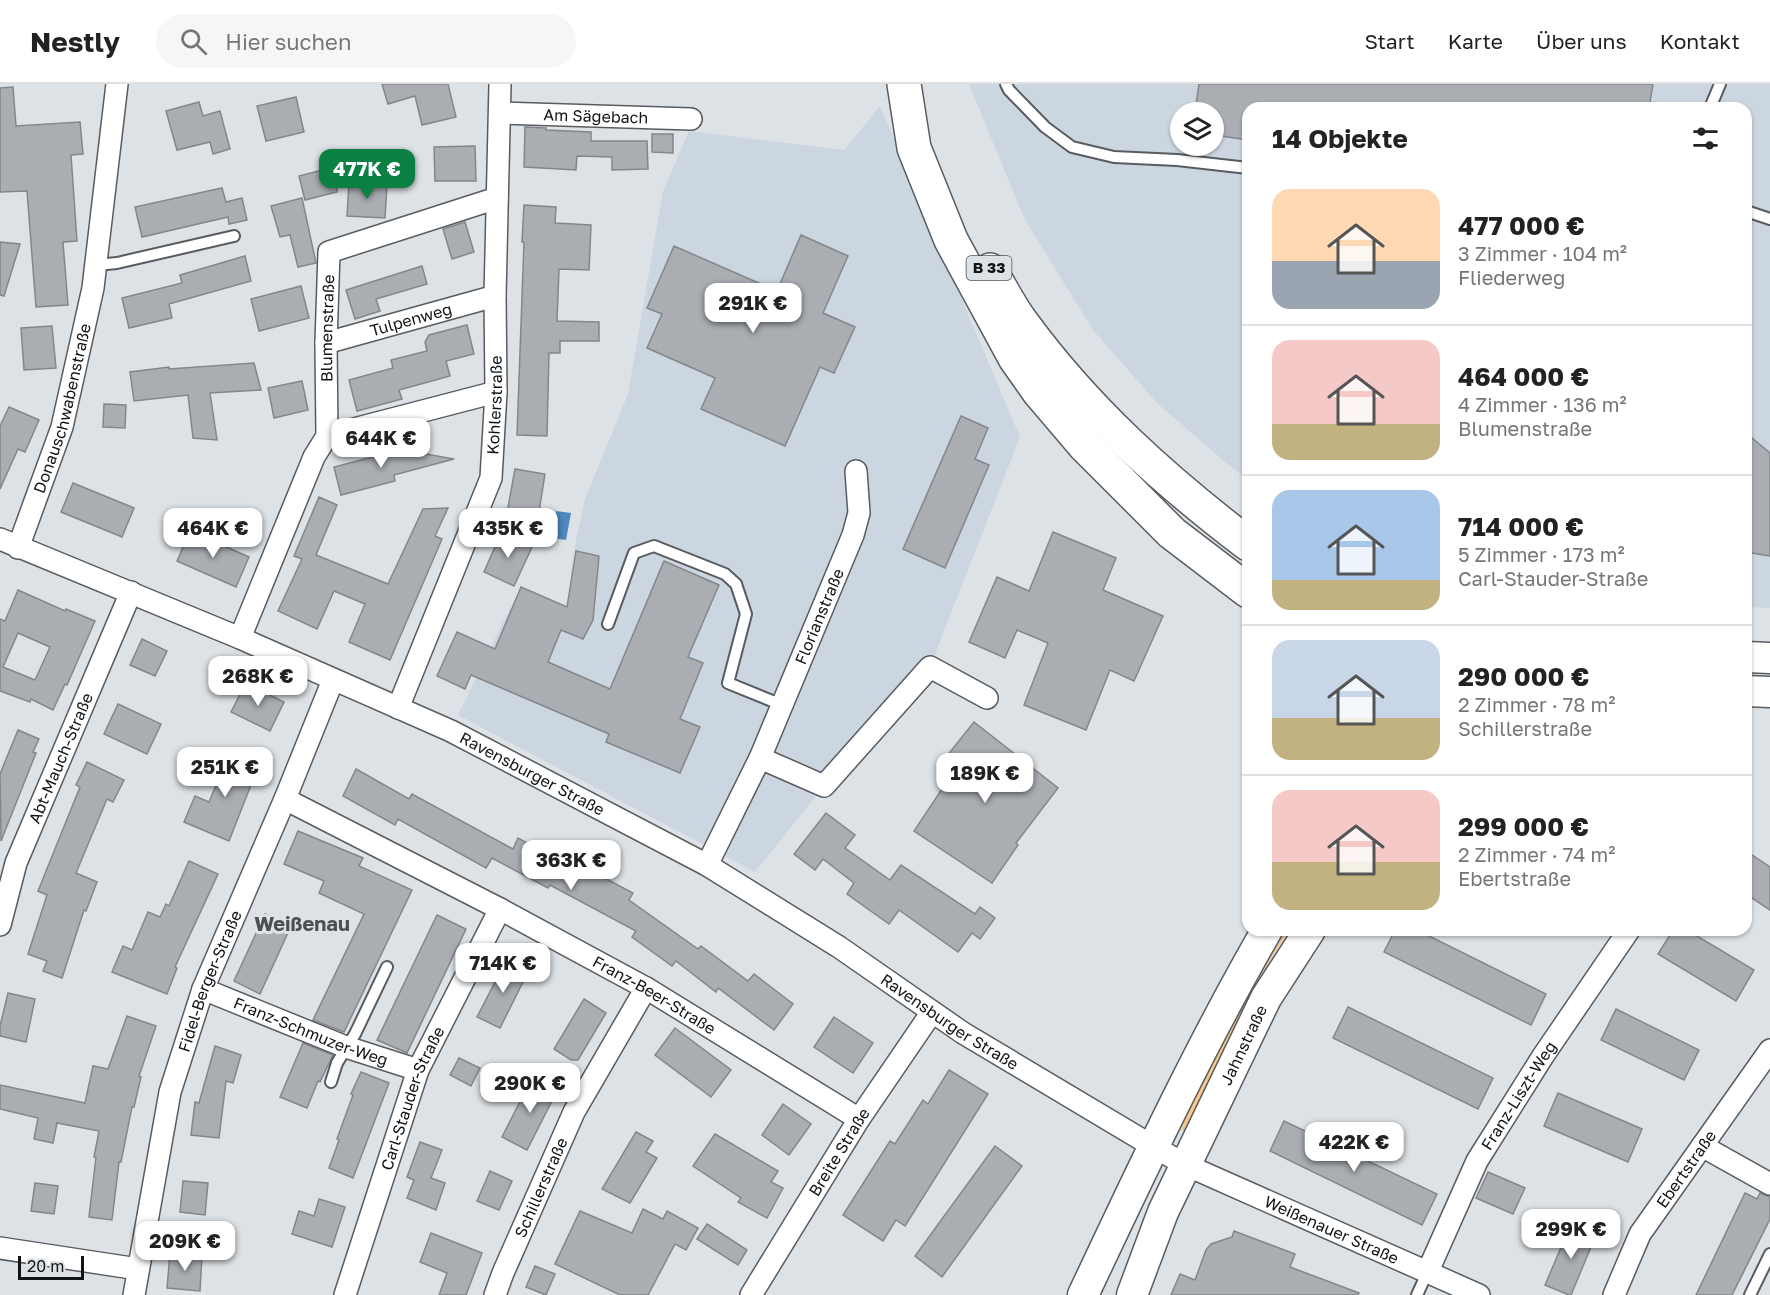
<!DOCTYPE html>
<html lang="de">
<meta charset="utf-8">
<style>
:root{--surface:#fff;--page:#f6f6f6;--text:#222;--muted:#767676;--line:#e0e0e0;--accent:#0b8043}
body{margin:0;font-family:"Golos Text",sans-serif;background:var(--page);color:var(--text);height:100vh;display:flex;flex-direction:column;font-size:22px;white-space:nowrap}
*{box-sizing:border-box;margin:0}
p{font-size:20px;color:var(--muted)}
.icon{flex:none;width:33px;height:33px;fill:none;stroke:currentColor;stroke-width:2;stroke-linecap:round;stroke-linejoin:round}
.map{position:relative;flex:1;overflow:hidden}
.panel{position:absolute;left:1242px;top:18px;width:510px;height:834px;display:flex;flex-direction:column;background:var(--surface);border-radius:18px;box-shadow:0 2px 4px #0004}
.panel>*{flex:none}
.tools{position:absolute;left:1170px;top:18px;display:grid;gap:12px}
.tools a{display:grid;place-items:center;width:54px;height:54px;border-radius:50%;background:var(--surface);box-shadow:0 2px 4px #0004;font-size:30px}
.scale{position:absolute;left:18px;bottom:15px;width:66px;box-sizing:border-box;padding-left:6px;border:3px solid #111314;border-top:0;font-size:16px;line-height:21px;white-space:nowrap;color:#111314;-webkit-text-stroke:4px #dde2e6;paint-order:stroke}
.price{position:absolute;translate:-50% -51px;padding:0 14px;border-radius:12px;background:#fff;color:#222;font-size:20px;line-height:39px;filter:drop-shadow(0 2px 3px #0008)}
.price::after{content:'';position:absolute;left:50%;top:36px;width:18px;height:14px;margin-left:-9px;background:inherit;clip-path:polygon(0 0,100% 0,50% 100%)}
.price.current{background:var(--accent);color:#fff}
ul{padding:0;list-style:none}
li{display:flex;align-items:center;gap:18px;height:150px;padding:0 30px}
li+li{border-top:2px solid var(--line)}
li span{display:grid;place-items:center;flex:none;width:168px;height:120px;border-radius:18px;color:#555}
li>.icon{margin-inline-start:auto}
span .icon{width:72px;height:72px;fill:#fffc;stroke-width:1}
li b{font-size:26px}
h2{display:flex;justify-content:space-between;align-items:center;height:72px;padding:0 30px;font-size:26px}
header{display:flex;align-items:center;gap:36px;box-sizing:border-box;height:84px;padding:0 30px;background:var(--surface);border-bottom:2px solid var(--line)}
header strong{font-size:28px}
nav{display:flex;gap:33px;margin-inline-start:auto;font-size:21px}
.search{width:420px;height:54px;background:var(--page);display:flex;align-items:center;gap:15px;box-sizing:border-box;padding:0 21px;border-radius:33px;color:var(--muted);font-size:22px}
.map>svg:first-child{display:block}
</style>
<header>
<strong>Nestly</strong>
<div class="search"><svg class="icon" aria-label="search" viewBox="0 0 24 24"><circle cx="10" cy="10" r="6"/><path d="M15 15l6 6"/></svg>Hier suchen</div>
<nav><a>Start</a><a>Karte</a><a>Über uns</a><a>Kontakt</a></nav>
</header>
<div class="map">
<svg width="1770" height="1211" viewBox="0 0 1770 1211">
<rect width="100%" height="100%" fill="#dde2e6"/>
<g fill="#ccd6e0" fill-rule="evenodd">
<path d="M969,0H1770V524L1746,523V24H1248V395L1231,383L1157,319L1093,246L1024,134ZM1180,28H1214V62H1180Z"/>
<path d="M880,22L1020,353L930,583L824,702L755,788L458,631L510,524L565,547L574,466L585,415L628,310L663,107L689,47L844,66Z"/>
</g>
<path fill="#f9c98c" d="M1279,846H1289L1253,904L1189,1046L1182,1047L1183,1034Z"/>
<path fill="#4d89be" d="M556,427L571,429L566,456L552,454Z"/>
<g fill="#aaaeb3" stroke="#83878b" stroke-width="1.5" fill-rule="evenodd">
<path d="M382,0H448L456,33L422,41L415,12L388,20Z"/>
<path d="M1199,0H1653L1649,24H1248V56L1214,51V28H1195Z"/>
<path d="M13,3L16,42L80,38L83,70L71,71L77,157L63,158L68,221L36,223L27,107L0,108V4Z"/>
<path d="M296,13L304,48L266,57L257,22Z"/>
<path d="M199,18L203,32L220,27L230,65L213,70L210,58L177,66L166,27Z"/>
<path d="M525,43L546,44V46L591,48V57H647L648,85L612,86V73L577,72L576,86L524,83Z"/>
<path d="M652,50H673V69L652,68Z"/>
<path d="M475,62L476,97H435L434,63Z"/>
<path d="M338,82L337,108L305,116L299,92Z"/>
<path d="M349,99L387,101L385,134L347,132Z"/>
<path d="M222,104L226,118L242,114L247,136L229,140L228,133L142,153L135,123Z"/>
<path d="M302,114L316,179L298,183L290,151L280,153L271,122Z"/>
<path d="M524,121L556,123L555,139L591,141L589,186L559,185L557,237L599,238V257H560V269H549L547,352L517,351L524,158H522Z"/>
<path d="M465,138L474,168L452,175L443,145Z"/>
<path d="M801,151L848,172L823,229L855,243L834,289L820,283L785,362L701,325L715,294L647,264L662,230L647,224L674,162L777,207Z"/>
<path d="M0,158L20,160L4,212L0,211Z"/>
<path d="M245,172L251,197L169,220L172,234L129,244L122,214L182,199L180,191Z"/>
<path d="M422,182L427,200L376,215L380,227L355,235L346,206Z"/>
<path d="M301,202L309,234L259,247L251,215Z"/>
<path d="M467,241L474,270L446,277L450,292L399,306L402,315L357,327L349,296L393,284L391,276L427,267L425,258L429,251Z"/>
<path d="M52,242L56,284L24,286L21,244Z"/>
<path d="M254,279L261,306L210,309L217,356L193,354L188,311L134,317L130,288L169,283V285Z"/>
<path d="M302,297L308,326L274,334L268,304Z"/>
<path d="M104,320L126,321L125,344L103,343Z"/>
<path d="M9,323L39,336L25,368L18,365L0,405V342Z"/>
<path d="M961,332L988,344L975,375L989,381L945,484L903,465Z"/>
<path d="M1746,349L1770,369V472L1746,468Z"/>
<path d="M386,363L454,375L394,391L395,397L341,411L334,383L388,369Z"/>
<path d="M515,385L545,390L538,434L507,429Z"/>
<path d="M73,399L134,424L122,453L61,428Z"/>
<path d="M319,413L337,421L316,471L388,500L423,425L448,424L435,452L442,455L390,576L349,558L365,520L334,507L317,545L278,527L302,475L294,472Z"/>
<path d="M190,447L249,473L236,503L177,477Z"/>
<path d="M1053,448L1116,474L1103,506L1163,532L1134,597L1110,586L1086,646L1024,621L1048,559L1017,546L1005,574L969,558L997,493L1029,507Z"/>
<path d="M501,449L532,463L514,502L484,488Z"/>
<path d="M576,467L599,472L593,536L583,555L561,546L548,578L610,605L664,477L719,501L688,573L703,579L680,635L700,643L680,689L606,658L609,650L471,591L465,605L437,592L457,548L495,565L521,503L567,523Z"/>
<path d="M18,506L65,527L66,525L95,537L67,601L65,600L53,626L31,615L30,618L0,607V535L5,537ZM18,549L50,563L35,596L3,583Z"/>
<path d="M142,555L167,567L155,592L130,581Z"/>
<path d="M246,599L284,618L270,647L231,628Z"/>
<path d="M118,620L161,640L147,670L104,650Z"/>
<path d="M974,638L1058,704L1016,759L1018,761L992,799L914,747L954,687L942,678Z"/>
<path d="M18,646L39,655L33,668L36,669L1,757L0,690Z"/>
<path d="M231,666L260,678L229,757L184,738L195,712L209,718Z"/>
<path d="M87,678L124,696L113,718L107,715L76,789L97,798L86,827L84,826L62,894L43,887L47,877L28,870L47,811L38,807L80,703L76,701Z"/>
<path d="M356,685L409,715L412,710L513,765L518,754L562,778L565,773L633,809L629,816L698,865L701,862L748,897L754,890L793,920L774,946L718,904L716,908L676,877L672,882L632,853L636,847L550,801L548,804L492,774L486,784L398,735L395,741L343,712Z"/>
<path d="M826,729L855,751L845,764L890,796L901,781L975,830L980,823L995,834L980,855L972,849L958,868L899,826L889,840L847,810L854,799L823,775L815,786L794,770Z"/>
<path d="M298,747L363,774L359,782L412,806L344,948L313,936L364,830L319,809L324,797L284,780Z"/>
<path d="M1746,767L1770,783V826L1746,810Z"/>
<path d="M189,777L218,790L175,883L177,884L167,910L112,888L123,862L132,866L148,828L160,833L166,820L169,822Z"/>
<path d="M265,830L291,842L260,910L234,897Z"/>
<path d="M437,831L466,845L407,969L377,956Z"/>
<path d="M1395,846H1417L1546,910L1531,941L1384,868Z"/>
<path d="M1673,846H1687L1754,886L1736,917L1658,870Z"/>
<path d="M507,875L529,886L500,944L477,933Z"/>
<path d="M8,909L35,915L26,958L0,952V942Z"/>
<path d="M584,915L606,929L578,976H571L554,965Z"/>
<path d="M1348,923L1493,994L1478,1025L1333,954Z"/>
<path d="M1616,925L1699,966L1684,996L1601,956Z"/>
<path d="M127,932L156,942L139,992L141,993L134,1023H132L121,1078H119L112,1136L89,1133L96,1073H94L99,1047L57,1039L53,1059L34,1055L38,1034L0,1025V1001L85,1019L93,982L108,985Z"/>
<path d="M834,933L873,959L853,989L814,963Z"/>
<path d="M675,944L731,986L711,1013L655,971Z"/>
<path d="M303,959L333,971L320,998L318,997L307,1024L280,1013Z"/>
<path d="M215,962L241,971L233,999L226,997L219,1054L191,1051L195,1018L199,1019Z"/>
<path d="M459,974L480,984L471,1002L450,991Z"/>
<path d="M949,986L988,1010L905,1142L896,1136L883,1157L843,1131L890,1057L895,1060L923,1016L928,1020Z"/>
<path d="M361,988L389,999L353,1094L329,1084L339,1056L337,1055L353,1011L351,1010Z"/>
<path d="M532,994L557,1007L527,1066L502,1053Z"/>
<path d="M1558,1009L1642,1045L1628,1078L1544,1042Z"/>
<path d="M783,1020L811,1040L789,1071L762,1051Z"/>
<path d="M1284,1037L1437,1110L1422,1141L1270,1067Z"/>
<path d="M636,1048L653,1057L646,1068L657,1074L630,1119L602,1105Z"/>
<path d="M715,1050L778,1087L771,1098L783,1104L767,1134L738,1118L741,1114L693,1082Z"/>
<path d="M420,1058L442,1066L431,1094L445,1099L436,1126L407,1114L414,1096L407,1093Z"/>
<path d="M995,1062L1022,1082L942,1193L915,1172Z"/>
<path d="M490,1087L512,1097L499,1126L477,1117Z"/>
<path d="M1488,1088L1525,1104L1513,1130L1476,1114Z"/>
<path d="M183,1097L208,1099L205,1131L180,1128Z"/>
<path d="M35,1099L58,1102L54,1130L31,1127Z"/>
<path d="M1745,1109L1757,1115L1760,1109L1770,1113V1135L1732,1211H1696Z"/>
<path d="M319,1115L345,1123L332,1163L292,1150L299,1127L314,1132Z"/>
<path d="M643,1125L663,1135L667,1127L698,1144L686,1166L675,1160L648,1211H620L555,1180L580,1127L632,1149Z"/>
<path d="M707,1140L747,1166L738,1181L697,1155Z"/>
<path d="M1571,1140L1596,1151L1571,1211H1569L1545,1201Z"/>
<path d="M1234,1147L1295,1170L1290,1183L1359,1209L1358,1211H1171L1180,1190L1195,1196L1206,1166L1211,1160L1232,1153Z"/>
<path d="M431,1149L482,1169L466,1211H439L447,1189L420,1178Z"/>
<path d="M170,1169L202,1172L200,1207L167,1204Z"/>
<path d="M535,1182L555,1190L546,1211L526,1203Z"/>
</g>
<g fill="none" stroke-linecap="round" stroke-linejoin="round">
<g stroke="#585c60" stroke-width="14">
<g id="service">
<path d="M1006,0L1009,6L1045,43L1072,63L1114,73L1177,76L1248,84"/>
<path d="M1710,24L1720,0"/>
<path d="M1746,127L1770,135"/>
<path d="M96,181L117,179L234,152"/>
<path d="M608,540L634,469L654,462L725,490L736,500L746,530L728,599L782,621"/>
<path d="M331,998L337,979L355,950L387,883"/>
<path d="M1417,1211L1428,1187"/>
<path d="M1750,1211L1770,1170"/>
</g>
</g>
<g stroke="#585c60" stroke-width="24">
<g id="minor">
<path id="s1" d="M500,29L691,35"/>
<path id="s2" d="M326,259L495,212"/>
<path d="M327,352L496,308"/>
<path id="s3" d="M0,455L240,554L451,647L707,781L839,863L963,949L1154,1063L1186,1081L1479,1211"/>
<path id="s4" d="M18,464L62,343L93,204L117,0"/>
<path id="s5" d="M240,554L314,373L327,352L326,259L329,168L497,114"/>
<path id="s6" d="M398,624L491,394L496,308L495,212L500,0"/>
<path d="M760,674L824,702L930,583L987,614"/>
<path id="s7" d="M285,715L500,825L646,904L859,1035"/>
<path id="s8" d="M707,781L760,674L853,451L859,429L856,387"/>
<path id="s9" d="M0,841L16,779L131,508"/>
<path id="s10" d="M203,905L346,963L418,986"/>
<path d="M1702,1062L1770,1100"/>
<path d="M0,1164L138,1185"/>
<path id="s11" d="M1428,1187L1477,1077L1543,972L1629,846"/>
<path id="s12" d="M134,1211L170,1008L203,905L285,715L333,596"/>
<path id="s13" d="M345,1211L418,986L500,825"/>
<path id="s14" d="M495,1211L503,1189L574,1028L646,904"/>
<path id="s15" d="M751,1211L859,1035L932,928"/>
<path id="s16" d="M1614,1211L1640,1150L1770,966"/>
</g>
</g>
<g stroke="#585c60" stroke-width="33">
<g id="secondary">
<path d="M1746,573L1770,574"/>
<path d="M1746,607L1770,608"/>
<path d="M1083,1211C1141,1088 1199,964 1267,846"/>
<path id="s17" d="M1132,1211L1163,1128L1266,914L1310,846"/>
</g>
</g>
<g stroke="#585c60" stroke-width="36">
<g id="primary">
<path d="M904,0L914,64L951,156L1015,274L1039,308L1085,362L1172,449L1248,507"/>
<path d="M990,186C1001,204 1010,223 1023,240C1086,326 1164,396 1248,460"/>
</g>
</g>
<use href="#service" stroke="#fff" stroke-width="10"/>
<use href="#minor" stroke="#fff" stroke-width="21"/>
<use href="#secondary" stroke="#fff" stroke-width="30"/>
<use href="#primary" stroke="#fff" stroke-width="33"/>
</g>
<g text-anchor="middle" stroke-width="6" stroke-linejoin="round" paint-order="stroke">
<rect fill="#dde2e6" stroke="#4e5153" stroke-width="1.5" x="966.5" y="172" width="45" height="24" rx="4.5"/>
<g font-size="15" font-weight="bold" fill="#111314">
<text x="989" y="189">B 33</text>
</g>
<g font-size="16" fill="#111314" stroke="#dde2e6">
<text dy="6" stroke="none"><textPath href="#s1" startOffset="96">Am Sägebach</textPath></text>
<text dy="6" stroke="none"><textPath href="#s2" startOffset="88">Tulpenweg</textPath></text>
<text dy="6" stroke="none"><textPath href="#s5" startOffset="328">Blumenstraße</textPath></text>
<text dy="6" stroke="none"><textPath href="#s6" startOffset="321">Kohlerstraße</textPath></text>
<text dy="6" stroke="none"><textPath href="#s4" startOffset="147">Donauschwabenstraße</textPath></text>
<text dy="6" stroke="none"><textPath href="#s8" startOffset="273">Florianstraße</textPath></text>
<text dy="6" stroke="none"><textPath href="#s9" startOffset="178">Abt-Mauch-Straße</textPath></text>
<text dy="6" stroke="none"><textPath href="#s3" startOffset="582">Ravensburger Straße</textPath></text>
<text dy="6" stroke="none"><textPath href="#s12" startOffset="324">Fidel-Berger-Straße</textPath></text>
<text dy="6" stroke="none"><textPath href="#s7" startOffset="418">Franz-Beer-Straße</textPath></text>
<text dy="6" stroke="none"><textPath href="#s3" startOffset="1068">Ravensburger Straße</textPath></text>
<text dy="6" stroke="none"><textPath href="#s10" startOffset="116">Franz-Schmuzer-Weg</textPath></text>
<text dy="6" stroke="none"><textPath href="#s17" startOffset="274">Jahnstraße</textPath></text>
<text dy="6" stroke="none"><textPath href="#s11" startOffset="198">Franz-Liszt-Weg</textPath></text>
<text dy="6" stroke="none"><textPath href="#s13" startOffset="208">Carl-Stauder-Straße</textPath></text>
<text dy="6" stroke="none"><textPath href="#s15" startOffset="168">Breite Straße</textPath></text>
<text dy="6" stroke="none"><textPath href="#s16" startOffset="146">Ebertstraße</textPath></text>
<text dy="6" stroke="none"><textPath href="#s14" startOffset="117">Schillerstraße</textPath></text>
<text dy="6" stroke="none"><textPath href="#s3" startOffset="1504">Weißenauer Straße</textPath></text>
</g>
<g font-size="20" font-weight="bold" fill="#4b4f53" stroke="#dde2e6">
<text x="302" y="847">Weißenau</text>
</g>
</g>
</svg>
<div class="tools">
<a><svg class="icon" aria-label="layers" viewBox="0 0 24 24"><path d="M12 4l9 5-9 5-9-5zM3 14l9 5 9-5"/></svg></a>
</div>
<div class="scale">20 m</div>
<b class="price current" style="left:367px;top:116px">477K €</b>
<b class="price" style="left:753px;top:250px">291K €</b>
<b class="price" style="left:381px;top:385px">644K €</b>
<b class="price" style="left:213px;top:475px">464K €</b>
<b class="price" style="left:508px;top:475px">435K €</b>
<b class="price" style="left:258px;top:623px">268K €</b>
<b class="price" style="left:225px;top:714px">251K €</b>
<b class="price" style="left:985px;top:720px">189K €</b>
<b class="price" style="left:571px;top:807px">363K €</b>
<b class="price" style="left:503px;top:910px">714K €</b>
<b class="price" style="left:530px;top:1030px">290K €</b>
<b class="price" style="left:1354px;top:1089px">422K €</b>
<b class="price" style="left:1571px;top:1176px">299K €</b>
<b class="price" style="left:185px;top:1188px">209K €</b>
<section class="panel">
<h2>14 Objekte<svg class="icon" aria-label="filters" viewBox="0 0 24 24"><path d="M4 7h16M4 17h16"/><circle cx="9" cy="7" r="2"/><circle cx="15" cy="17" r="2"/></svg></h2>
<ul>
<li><span style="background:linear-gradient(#ffd9b3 60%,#9aa5b1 0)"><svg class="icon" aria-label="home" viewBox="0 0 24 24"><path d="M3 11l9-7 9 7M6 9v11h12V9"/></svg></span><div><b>477 000 €</b><p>3 Zimmer · 104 m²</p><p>Fliederweg</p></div></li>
<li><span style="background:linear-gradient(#f6c9c9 70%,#c2b280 0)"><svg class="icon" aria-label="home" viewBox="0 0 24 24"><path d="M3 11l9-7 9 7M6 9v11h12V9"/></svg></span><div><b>464 000 €</b><p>4 Zimmer · 136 m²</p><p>Blumenstraße</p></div></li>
<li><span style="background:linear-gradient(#a9c7e8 75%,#c2b280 0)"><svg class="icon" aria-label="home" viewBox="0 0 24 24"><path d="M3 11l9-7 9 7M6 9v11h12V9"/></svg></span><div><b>714 000 €</b><p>5 Zimmer · 173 m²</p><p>Carl-Stauder-Straße</p></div></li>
<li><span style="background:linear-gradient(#c9d6e8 65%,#c2b280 0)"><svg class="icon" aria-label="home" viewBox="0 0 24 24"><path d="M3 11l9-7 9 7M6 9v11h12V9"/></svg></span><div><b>290 000 €</b><p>2 Zimmer · 78 m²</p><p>Schillerstraße</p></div></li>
<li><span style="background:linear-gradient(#f6c9c9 60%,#c2b280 0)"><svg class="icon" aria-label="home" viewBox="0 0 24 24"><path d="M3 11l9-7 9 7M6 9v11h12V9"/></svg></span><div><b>299 000 €</b><p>2 Zimmer · 74 m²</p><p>Ebertstraße</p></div></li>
</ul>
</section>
</div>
